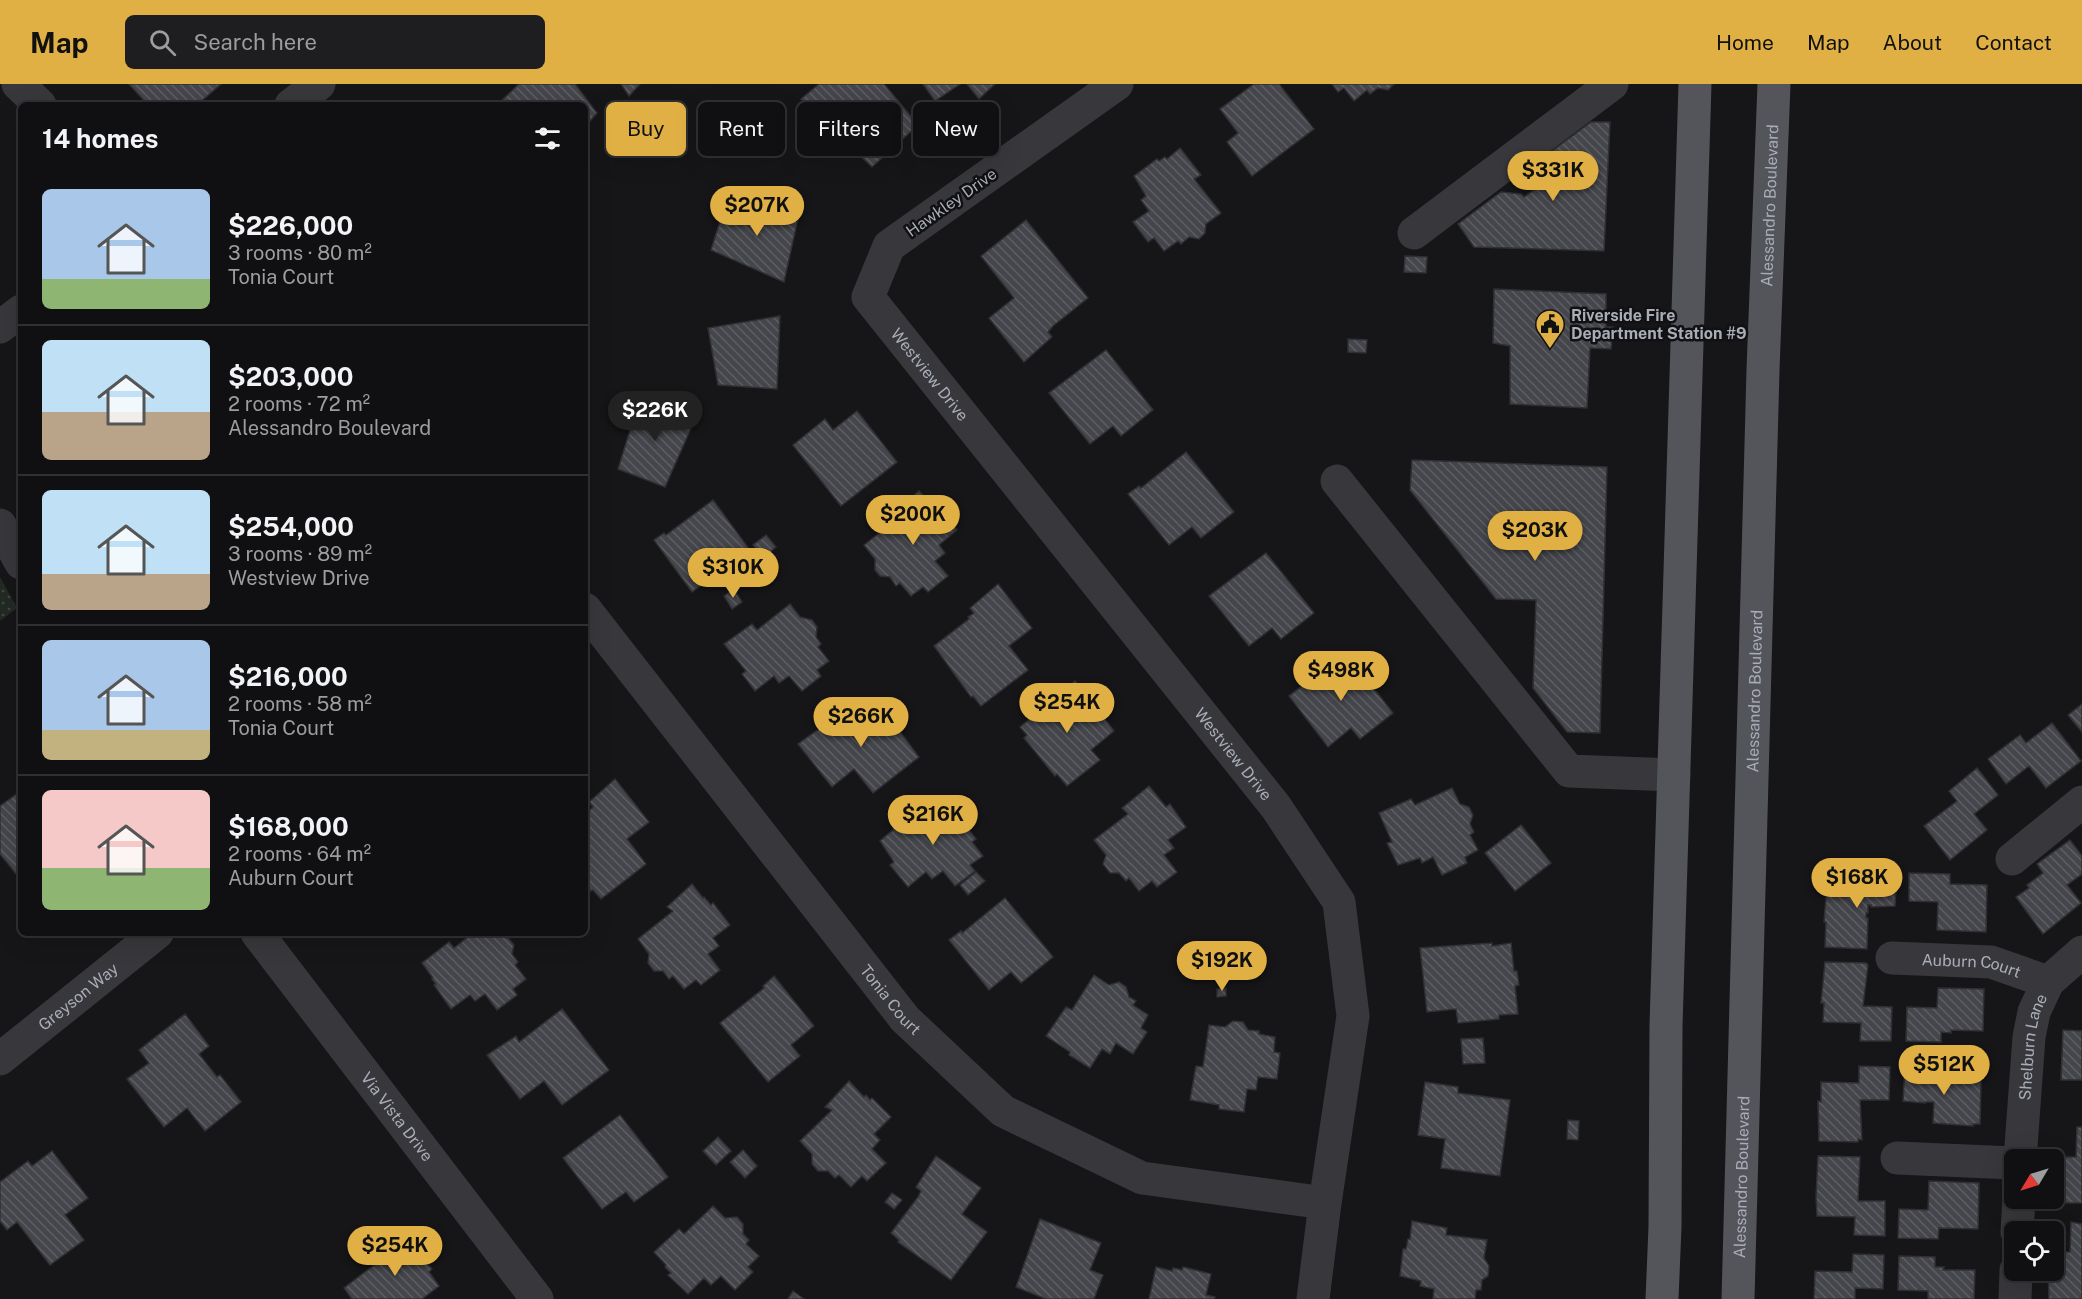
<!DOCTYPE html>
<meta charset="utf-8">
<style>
:root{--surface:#101012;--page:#1e1e20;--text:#f1f3f6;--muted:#9c9d9f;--line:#303032;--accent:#e1b045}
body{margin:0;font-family:"Public Sans",sans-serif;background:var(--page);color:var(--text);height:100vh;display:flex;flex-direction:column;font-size:22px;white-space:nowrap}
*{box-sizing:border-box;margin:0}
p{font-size:20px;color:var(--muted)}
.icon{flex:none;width:33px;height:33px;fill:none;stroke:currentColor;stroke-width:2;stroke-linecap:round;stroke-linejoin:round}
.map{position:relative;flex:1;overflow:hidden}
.sheet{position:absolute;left:18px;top:18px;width:570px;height:834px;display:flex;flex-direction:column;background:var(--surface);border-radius:9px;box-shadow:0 6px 24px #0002,0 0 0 2px var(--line)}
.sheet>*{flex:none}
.top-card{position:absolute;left:606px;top:18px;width:570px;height:54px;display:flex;gap:12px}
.needle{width:39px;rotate:232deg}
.fabs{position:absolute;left:2004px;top:1065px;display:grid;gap:12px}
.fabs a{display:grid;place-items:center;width:60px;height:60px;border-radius:9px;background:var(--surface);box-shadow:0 6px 24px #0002,0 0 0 2px var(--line);font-size:30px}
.price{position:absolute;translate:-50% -51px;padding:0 14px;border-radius:21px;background:var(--accent);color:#111;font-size:20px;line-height:39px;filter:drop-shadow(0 2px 3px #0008)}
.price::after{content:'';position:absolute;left:50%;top:36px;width:18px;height:14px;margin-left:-9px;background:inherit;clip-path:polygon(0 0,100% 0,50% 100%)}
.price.selected{background:#222;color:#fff}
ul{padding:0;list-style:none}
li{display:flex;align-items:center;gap:18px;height:150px;padding:0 24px}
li+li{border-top:2px solid var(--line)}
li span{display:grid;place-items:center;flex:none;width:168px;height:120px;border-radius:9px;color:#555}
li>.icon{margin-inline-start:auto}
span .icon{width:72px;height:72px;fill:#fffc;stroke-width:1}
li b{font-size:26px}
h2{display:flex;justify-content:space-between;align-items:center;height:72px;padding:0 24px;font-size:26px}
.tag{padding:0 21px;border-radius:9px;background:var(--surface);box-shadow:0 6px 24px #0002,0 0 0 2px var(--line);font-size:21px;line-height:54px}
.tag.selected{background:var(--accent);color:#111}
header{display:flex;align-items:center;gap:36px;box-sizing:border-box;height:84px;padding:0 30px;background:var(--accent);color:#111}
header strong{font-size:28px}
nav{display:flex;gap:33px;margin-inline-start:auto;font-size:21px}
.search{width:420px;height:54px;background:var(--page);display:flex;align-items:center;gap:15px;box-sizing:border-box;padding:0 21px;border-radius:9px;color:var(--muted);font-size:22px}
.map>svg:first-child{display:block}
</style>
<header>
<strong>Map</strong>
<div class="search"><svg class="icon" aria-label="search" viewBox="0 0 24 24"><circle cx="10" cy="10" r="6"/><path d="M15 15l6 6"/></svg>Search here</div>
<nav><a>Home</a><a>Map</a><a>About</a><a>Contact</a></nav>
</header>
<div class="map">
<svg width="2082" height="1215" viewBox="0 0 2082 1215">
<defs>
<pattern id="grass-dots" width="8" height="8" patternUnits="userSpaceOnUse" patternTransform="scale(1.5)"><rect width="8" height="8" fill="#232a24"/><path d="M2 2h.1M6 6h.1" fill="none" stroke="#404642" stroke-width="1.8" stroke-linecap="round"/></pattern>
<pattern id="building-back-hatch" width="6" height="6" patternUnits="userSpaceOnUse" patternTransform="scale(1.5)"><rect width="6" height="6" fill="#45464b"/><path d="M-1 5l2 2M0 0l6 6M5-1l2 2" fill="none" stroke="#5d5e63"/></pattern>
</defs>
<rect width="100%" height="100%" fill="#161618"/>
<path fill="url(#grass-dots)" d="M0,493L17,524L0,537Z"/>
<g fill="url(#building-back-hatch)" stroke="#303034" stroke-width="1.5">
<path d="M129,0H221L197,21H148Z"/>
<path d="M519,0H575L597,29L585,43V21H497Z"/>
<path d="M621,0H640L629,12Z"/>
<path d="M819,0H884L918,41L872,83L801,15Z"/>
<path d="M923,0H960L935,17Z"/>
<path d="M967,0H995L979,15Z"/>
<path d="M1254,0H1279L1314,45L1252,92L1227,58L1238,49L1220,25Z"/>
<path d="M1332,0H1394L1388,6L1378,4L1370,10L1367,6L1354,17L1344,4L1338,8Z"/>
<path d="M1591,38H1610L1604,167L1474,163L1458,140L1501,108L1521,110L1524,113L1547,96L1543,92L1548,70Z"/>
<path d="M1180,64L1201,91L1194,95L1221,129L1206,140L1205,149L1199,155L1189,153L1181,160L1178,157L1164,167L1154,154L1148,158L1133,138L1149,127L1141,116L1146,112L1134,92L1157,75L1159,77L1165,73L1167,75Z"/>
<path d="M727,115L799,130L784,198L711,166Z"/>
<path d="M1026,136L1088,214L1053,242L1048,248L1052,253L1024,278L989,234L1014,214L981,172Z"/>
<path d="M1405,172L1427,173L1426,189L1404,188Z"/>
<path d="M1494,205L1606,210V243H1613L1611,265L1590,264L1587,324L1510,320V262L1493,259Z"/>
<path d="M780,232L777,305L718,301L708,244Z"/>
<path d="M1348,255L1367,256L1366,269L1348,268Z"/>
<path d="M1106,266L1153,326L1121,352L1113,342L1090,360L1049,309Z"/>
<path d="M640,314L696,333L665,403L618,385Z"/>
<path d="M857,327L897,378L841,422L793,361L825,335L833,346Z"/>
<path d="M1186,368L1234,428L1201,454L1192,443L1169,461L1128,410L1139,402L1141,404Z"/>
<path d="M1412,376L1607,383L1600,649L1567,648L1533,604L1536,516L1496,515L1410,406Z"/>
<path d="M919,407L937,427L940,425L957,446L939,461L945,469L935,477L948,492L928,508L923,503L911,512L900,499L896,502L890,493L880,492L875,486V475L864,461L898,434L893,429Z"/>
<path d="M713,416L758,477L724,502L716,490L692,508L654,456L664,449L666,451Z"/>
<path d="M766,451L776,463L763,474L753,461Z"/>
<path d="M1266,469L1314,529L1281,555L1272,544L1249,562L1209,512Z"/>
<path d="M998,500L1032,544L1009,562L1028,586L981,622L973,612L971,613L934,562L969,535L968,533L974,529L970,524Z"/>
<path d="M734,505L742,518L732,525L724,512Z"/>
<path d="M790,520L800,533L812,536L817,543L816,553L821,560L818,563L829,577L817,586L821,592L802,607L789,592L779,599L774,592L755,607L742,590L746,587L724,560L752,540L757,546Z"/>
<path d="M1346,569L1393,629L1360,655L1351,644L1328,663L1289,612Z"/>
<path d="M1075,597L1114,647L1091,666L1100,676L1067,702L1057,690L1055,692L1024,654L1027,651L1020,643Z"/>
<path d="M871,614L878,622L880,621L919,673L873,709L854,685L832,703L798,660L826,640L830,646Z"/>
<path d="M2082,620V648L2068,631Z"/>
<path d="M2052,639L2081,677L2046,704L2029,682L2006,700L1988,675L2020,651L2026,659Z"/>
<path d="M1977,684L1998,711L1974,730L1987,746L1950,776L1924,742L1957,717L1949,707Z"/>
<path d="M615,695L649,738L627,755L646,780L601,815L593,806L591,807L585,800V731L593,723L589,718Z"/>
<path d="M1149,702L1166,723L1170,720L1186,743L1168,756L1174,764L1164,771L1177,788L1157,803L1152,797L1139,807L1129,794L1126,797L1119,789H1110L1103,780L1106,771L1094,756L1128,730L1122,724Z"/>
<path d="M1452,704L1460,720L1469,723L1473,731L1470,740L1474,748L1470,751L1478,766L1465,773L1467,779L1442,791L1433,773L1422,779L1420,774L1398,781L1387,759L1392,758L1379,729L1411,715L1415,721Z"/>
<path d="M21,707V796L0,770V722Z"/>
<path d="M944,715L956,730L966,731L971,737L970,747L976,755L972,758L983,772L970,781L975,787L955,802L943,787L932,795L926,788L908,803L890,781L894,778L880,757L906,735L911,742Z"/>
<path d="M1521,741L1551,779L1515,807L1485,769Z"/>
<path d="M2070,756L2082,772V790L2067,801L2081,819L2043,850L2016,813L2029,804L2027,801L2043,789L2037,780Z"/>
<path d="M1866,786L1897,787L1895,822L1871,823V821H1868V829H1866V834H1868L1867,865L1825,863L1826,838H1824L1827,802L1865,804Z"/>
<path d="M976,788L985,797L968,811L960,801Z"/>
<path d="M1909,789L1950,790V800L1987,801L1986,848L1937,846L1938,818L1909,817Z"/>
<path d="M692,800L703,814L704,813L711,821L713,819L730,841L713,854L719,862L708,870L720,886L701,901L696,896L684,905L673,892L669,895L663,887H654L648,879L649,870L638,855L673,827L667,823Z"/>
<path d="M1005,814L1053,873L1021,899L1011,888L989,906L949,856L961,847L962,849Z"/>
<path d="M473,849H495L497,852L508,854L514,861L512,870L518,878L515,881L526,895L513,905L517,911L497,926L485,910L475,917L470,911L451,925L434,901L436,900L432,895L433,894L422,879L449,858L454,864Z"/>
<path d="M1492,859V862L1511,859L1514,887H1517L1519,901L1515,902L1518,930L1499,931V935L1458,939L1456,925L1427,928L1420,864Z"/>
<path d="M1825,878L1866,879L1868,881L1863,922L1892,923L1891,957H1860L1861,939L1823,938L1824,919H1821Z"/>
<path d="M1094,891L1109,901L1119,898L1126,903L1129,913L1136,917L1133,921L1148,931L1141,944L1147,948L1133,970L1116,959L1110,970L1102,965L1090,984L1069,971L1070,968L1046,952L1066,923L1072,926Z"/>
<path d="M774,892L814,942L791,961L800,972L768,998L720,939L764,904L763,902Z"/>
<path d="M1226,904V912L1217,913V905Z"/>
<path d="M1938,904L1984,905L1983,947L1951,946V949L1941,948V958L1906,957L1907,923L1937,924Z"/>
<path d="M562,925L609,986L562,1021L544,997L520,1015L487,971L516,952L519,958Z"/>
<path d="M185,930L209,962L199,970L217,993L220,991L241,1018L205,1047L187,1024L164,1043L127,995L149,979L139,966Z"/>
<path d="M1233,937L1243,938L1248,946L1259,947V950L1275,953L1274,968L1280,969L1277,995L1258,993L1256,1006L1247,1005L1244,1028L1219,1025V1021L1190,1016L1196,982L1203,983L1209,941L1225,943Z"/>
<path d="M2063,946L2082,947V996H2061Z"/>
<path d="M1483,954L1485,979L1463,980L1461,955Z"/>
<path d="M1859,982L1890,983L1889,1016H1860L1862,1056L1858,1055V1058L1819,1057L1818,1017L1821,1018V998L1859,999Z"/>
<path d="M1905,983L1941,984L1940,994L1981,998L1980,1040H1973V1042L1933,1039L1934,1018H1925V1019L1903,1017Z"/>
<path d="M849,997L864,1013L866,1011L870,1016L872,1014L891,1033L874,1050L880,1056L872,1065L886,1079L867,1097L862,1092L851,1103L839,1091L835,1094L828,1087H818L812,1080V1070L800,1057L832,1026L825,1023Z"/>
<path d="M1425,998L1458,1003V1009L1510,1016L1500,1092L1441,1084L1445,1055L1418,1051Z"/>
<path d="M620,1031L668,1093L634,1118L626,1108L602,1125L563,1074Z"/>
<path d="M1568,1036L1579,1037L1578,1056L1567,1055Z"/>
<path d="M2077,1043H2082V1119H2055L2056,1073H2076Z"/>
<path d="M718,1053L731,1067L716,1081L703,1067Z"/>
<path d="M743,1066L757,1082L745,1094L730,1078Z"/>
<path d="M52,1067L88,1114L65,1131L84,1156L50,1181L17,1138L7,1146L0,1137V1098L28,1077L32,1082Z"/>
<path d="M936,1072L981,1104L962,1130L987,1148L951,1196L898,1158L899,1156L891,1149L918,1113L921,1107L916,1103Z"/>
<path d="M1818,1072L1860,1073L1858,1117H1885V1152L1854,1151L1855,1133L1817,1132L1816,1113Z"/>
<path d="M1929,1097L1979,1099L1978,1145L1939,1144L1938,1155L1898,1154L1899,1125L1928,1126Z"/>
<path d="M892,1109L902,1116L894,1125L885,1118Z"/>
<path d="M713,1122L725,1134L737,1133L743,1140V1150L749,1156L746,1160L759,1172L748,1183L753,1188L735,1206L721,1192L711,1201L704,1194L688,1210L668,1191L671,1189L665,1183L666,1181L654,1168L679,1145L684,1150Z"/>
<path d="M1040,1135L1101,1159L1090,1186L1103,1191L1094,1215H1046L1016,1203Z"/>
<path d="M1412,1137L1447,1144L1446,1151L1487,1156L1484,1174L1489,1182L1488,1192L1482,1196L1481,1206H1476L1475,1215H1433L1434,1205L1420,1202L1421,1197L1400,1192L1403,1165H1406L1408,1155H1410Z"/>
<path d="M2071,1138L2082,1140V1215H2049L2048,1188L2054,1186V1168H2070Z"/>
<path d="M408,1155L432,1185L429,1188L439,1202L422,1215H352L344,1204Z"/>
<path d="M1853,1170L1884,1171L1883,1205L1855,1204V1215H1814L1815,1187L1852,1188Z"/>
<path d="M1899,1172L1935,1173V1183H1944L1943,1186H1975L1974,1215H1928V1207L1898,1206Z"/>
<path d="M1156,1183L1172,1187L1173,1184L1182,1186L1183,1183L1211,1190L1206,1211L1215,1213L1214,1215H1149Z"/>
<path d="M793,1207L804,1215H788Z"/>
</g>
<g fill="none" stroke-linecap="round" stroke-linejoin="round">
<g stroke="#38383c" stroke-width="33">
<path d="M18,0L40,21"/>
<path id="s1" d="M1117,0L889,162L868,213L1276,723L1339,818L1353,932L1325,1119L1313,1215"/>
<path d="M291,21L319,0"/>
<path d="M1414,149L1612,0"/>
<path d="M0,243L21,227"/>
<path d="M1337,397L1569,687L1674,691"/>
<path d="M0,441L21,479"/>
<path id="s2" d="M585,525L905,935L1003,1027L1142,1094L1325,1119"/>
<path d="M2012,775L2082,718"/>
<path id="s3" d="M257,849L537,1215"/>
<path id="s4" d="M1892,874L1991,878L2048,898"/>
<path id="s5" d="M0,975L157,849"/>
<path d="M1897,1074L2014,1079"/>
<path id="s6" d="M2020,1076L2029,953L2034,928L2048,898L2082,868"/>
<path d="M2017,1148L2019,1114"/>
<path d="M2015,1215L2016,1186"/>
</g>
<g stroke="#54555b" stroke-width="33">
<path d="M1662,1215L1665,1143L1666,942L1695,0"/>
<path id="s7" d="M1738,1215L1763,286L1774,0"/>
</g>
</g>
<defs>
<g id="civic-pin" transform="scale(1.5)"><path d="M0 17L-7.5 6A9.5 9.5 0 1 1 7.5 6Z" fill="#e1b045" stroke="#111113"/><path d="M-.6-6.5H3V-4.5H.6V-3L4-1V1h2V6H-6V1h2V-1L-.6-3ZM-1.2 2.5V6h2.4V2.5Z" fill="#111"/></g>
</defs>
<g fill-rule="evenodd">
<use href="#civic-pin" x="1550" y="240"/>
</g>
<g text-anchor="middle" stroke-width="5" stroke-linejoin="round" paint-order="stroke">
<g font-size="16" fill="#a9adb7" stroke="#111113">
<text transform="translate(951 118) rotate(-35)" y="6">Hawkley Drive</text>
<text dy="6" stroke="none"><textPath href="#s7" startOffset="1094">Alessandro Boulevard</textPath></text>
<text dy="6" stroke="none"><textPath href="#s1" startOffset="434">Westview Drive</textPath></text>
<text dy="6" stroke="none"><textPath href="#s7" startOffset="608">Alessandro Boulevard</textPath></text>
<text dy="6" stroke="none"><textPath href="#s1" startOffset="920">Westview Drive</textPath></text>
<text dy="6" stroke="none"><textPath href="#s4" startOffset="80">Auburn Court</textPath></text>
<text dy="6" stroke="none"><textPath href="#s5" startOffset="100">Greyson Way</textPath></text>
<text dy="6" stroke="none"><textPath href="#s2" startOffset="496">Tonia Court</textPath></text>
<text dy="6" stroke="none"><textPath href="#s6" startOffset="114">Shelburn Lane</textPath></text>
<text dy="6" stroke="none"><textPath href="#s3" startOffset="231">Via Vista Drive</textPath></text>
<text dy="6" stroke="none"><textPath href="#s7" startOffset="122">Alessandro Boulevard</textPath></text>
</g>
<g font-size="16" font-weight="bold" fill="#a9adb7" stroke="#111113" text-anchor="start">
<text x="1571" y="237">Riverside Fire<tspan x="1571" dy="18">Department Station #9</tspan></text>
</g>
</g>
</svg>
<div class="fabs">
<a><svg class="needle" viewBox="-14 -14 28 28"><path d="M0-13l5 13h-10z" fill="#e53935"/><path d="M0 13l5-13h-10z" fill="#9c9d9f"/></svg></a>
<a><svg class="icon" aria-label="locate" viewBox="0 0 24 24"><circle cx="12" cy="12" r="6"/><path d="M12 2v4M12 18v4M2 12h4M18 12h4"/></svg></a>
</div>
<b class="price" style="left:1553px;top:118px">$331K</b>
<b class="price" style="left:757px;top:153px">$207K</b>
<b class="price selected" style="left:655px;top:358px">$226K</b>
<b class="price" style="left:913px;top:462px">$200K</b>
<b class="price" style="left:1535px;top:478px">$203K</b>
<b class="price" style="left:733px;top:515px">$310K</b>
<b class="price" style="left:1341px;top:618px">$498K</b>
<b class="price" style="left:1067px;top:650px">$254K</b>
<b class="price" style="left:861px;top:664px">$266K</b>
<b class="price" style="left:933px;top:762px">$216K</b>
<b class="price" style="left:1857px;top:825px">$168K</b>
<b class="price" style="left:1222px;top:908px">$192K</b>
<b class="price" style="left:1944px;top:1012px">$512K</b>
<b class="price" style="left:395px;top:1193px">$254K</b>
<div class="top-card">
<a class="tag selected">Buy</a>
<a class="tag">Rent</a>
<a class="tag">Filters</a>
<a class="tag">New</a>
</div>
<section class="sheet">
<h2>14 homes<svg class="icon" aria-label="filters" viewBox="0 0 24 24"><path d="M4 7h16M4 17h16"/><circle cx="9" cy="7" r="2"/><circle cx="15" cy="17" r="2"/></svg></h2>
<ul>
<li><span style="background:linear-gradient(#a9c7e8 75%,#8fb573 0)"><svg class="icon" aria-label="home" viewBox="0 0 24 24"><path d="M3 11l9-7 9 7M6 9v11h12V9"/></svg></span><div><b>$226,000</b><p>3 rooms · 80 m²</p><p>Tonia Court</p></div></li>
<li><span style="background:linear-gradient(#bfe0f5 60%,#b9a48a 0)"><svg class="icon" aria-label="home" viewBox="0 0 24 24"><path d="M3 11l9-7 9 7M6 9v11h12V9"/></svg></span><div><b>$203,000</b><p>2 rooms · 72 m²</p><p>Alessandro Boulevard</p></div></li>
<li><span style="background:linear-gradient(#bfe0f5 70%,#b9a48a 0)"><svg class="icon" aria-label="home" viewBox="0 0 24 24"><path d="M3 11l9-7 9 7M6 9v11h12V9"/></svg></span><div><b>$254,000</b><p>3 rooms · 89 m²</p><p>Westview Drive</p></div></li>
<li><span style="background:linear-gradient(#a9c7e8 75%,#c2b280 0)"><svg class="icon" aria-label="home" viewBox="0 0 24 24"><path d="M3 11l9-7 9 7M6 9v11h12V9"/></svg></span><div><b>$216,000</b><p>2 rooms · 58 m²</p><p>Tonia Court</p></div></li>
<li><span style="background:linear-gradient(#f6c9c9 65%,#8fb573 0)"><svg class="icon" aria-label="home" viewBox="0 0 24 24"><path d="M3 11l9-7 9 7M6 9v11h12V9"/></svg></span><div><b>$168,000</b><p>2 rooms · 64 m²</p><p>Auburn Court</p></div></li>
</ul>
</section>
</div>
